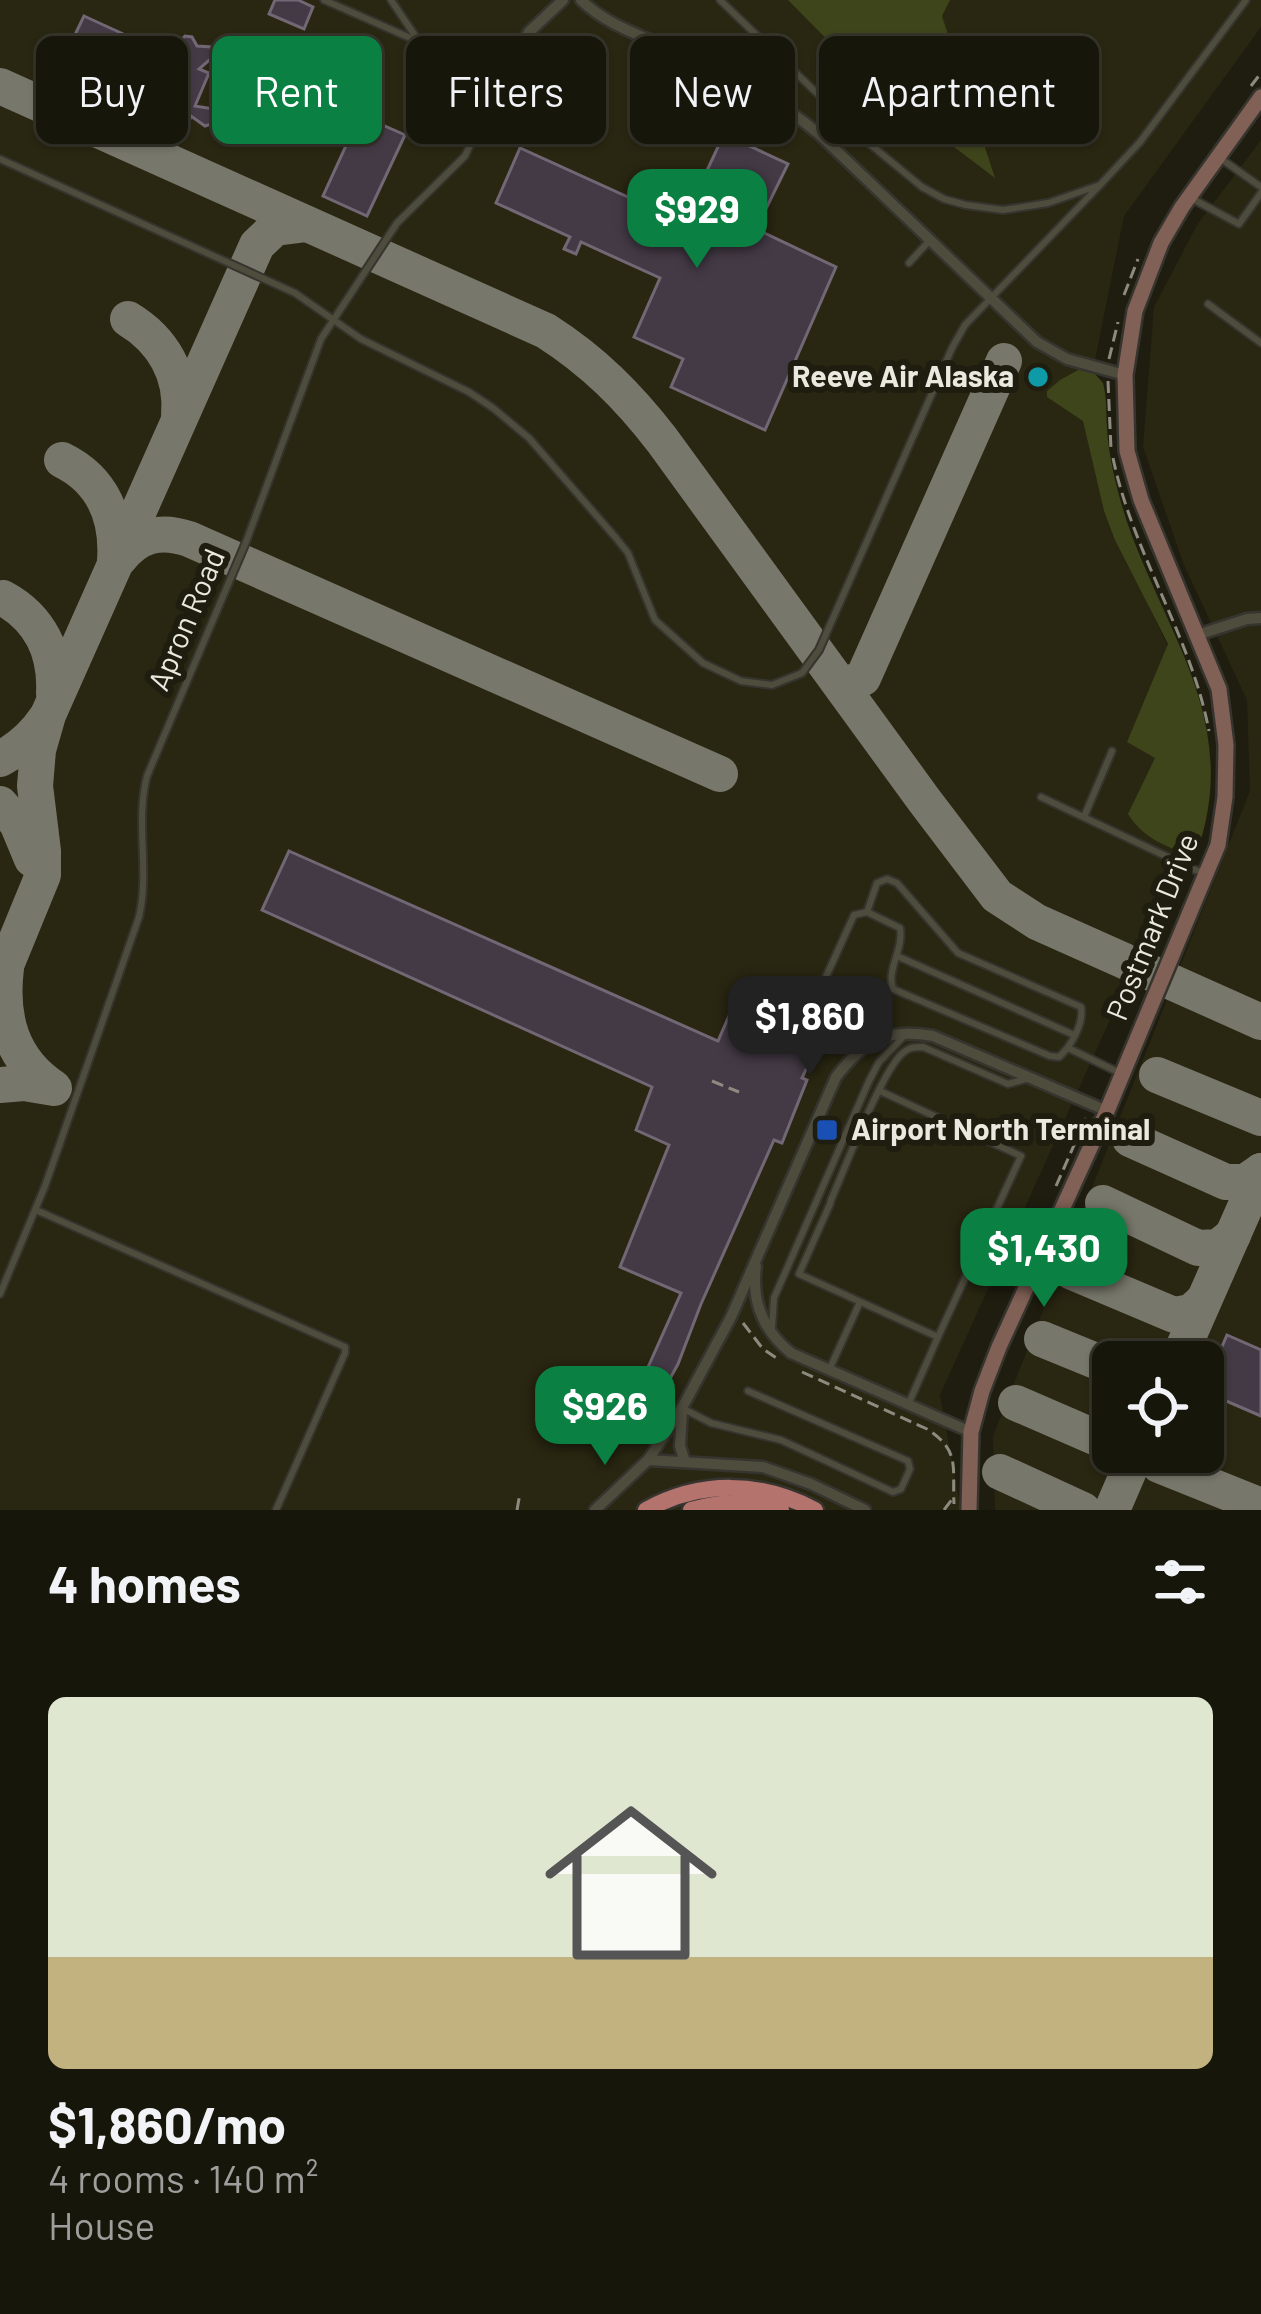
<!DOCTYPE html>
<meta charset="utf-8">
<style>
:root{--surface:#17160b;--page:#201f14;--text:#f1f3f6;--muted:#9e9f9d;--line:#36352c;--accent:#0b8043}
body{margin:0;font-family:Barlow,sans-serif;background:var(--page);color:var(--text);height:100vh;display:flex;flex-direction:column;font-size:45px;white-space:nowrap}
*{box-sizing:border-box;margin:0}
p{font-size:39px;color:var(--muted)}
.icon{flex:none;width:66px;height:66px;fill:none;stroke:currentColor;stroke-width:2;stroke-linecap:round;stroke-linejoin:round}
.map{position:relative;height:1510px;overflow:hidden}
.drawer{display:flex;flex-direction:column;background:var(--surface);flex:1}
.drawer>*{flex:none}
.top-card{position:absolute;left:36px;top:36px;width:1191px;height:108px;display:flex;gap:24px}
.tools{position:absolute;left:1092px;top:1341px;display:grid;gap:24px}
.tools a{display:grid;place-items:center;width:132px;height:132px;border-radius:18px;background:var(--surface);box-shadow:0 3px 9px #0004,0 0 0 3px var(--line);font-size:60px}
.price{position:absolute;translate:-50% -102px;padding:0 27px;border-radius:24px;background:var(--accent);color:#fff;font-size:39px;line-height:78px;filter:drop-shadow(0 3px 6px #0008)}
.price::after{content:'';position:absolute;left:50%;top:72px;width:36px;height:27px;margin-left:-18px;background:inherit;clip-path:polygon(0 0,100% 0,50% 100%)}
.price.current{background:#222;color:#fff}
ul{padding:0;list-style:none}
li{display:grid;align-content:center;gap:24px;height:636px;padding:0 48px}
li+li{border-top:3px solid var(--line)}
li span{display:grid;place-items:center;height:372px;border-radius:18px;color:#555}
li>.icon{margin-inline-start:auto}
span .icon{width:216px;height:216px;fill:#fffc;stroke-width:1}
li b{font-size:51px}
h2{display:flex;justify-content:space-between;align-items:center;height:144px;padding:0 48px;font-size:51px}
.chip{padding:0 42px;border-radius:18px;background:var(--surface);box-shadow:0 3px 9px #0004,0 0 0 3px var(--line);font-size:42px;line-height:108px}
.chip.current{background:var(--accent);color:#fff}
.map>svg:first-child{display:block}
</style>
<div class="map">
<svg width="1261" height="1510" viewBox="0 0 1261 1510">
<rect width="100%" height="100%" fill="#1f1d0f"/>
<g fill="#292611" fill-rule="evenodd">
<path d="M0,0H1261V27L1124,216L1083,420L1104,511L1180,672L1207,769L1181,863L940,1395L961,1510H0Z"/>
<path d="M1261,140V1510H995L993,1436L1250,791L1247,700L1184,565L1143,447L1154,307L1197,225ZM1113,1362H1203V1452H1113Z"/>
</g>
<g fill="#3f451b">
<path d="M788,0H950L942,16L995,178L871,84Z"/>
<path d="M1080,369L1095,374L1103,383C1107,398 1106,413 1107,429C1109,459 1117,490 1126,519C1164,632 1240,719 1199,846L1186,853C1162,846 1141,835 1128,814L1155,758L1127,742L1168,644L1115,540L1104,511L1083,421L1047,397V391L1060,380Z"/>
</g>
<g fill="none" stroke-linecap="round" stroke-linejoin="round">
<g stroke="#78776b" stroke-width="36">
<path d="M0,86L546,331C593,361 628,396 662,440L924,800L997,896L1037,922L1261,1022"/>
<path d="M128,319C163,340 183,375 179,416"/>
<path d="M62,460C103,480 118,518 115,561"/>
<path d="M119,559C138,535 160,529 189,539L720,774"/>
<path d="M3,598C40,618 56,652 54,693"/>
<path d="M839,682L848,684L863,678L1004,361"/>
<path d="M0,759C19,749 34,736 46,718"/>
<path d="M0,804L17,823L32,859"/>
<path d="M0,980L43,875V851L35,786L38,750L48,715L257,245L275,228L307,224"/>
<path d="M1157,1075L1261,1118"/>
<path d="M0,1085L24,1083L54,1088C11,1060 0,1017 6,968"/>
<path d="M1130,1139L1226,1182H1245L1261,1171"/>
<path d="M1103,1203L1198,1248L1218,1247L1233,1235"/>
<path d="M1072,1272L1174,1315L1191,1312L1203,1301"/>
<path d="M1042,1339L1113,1368"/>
<path d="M1177,1362L1261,1171"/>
<path d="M1016,1403L1113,1445"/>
<path d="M1148,1452L1159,1465L1261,1506"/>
<path d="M1000,1472L1083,1510"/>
<path d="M1112,1510L1137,1452"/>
</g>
</g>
<g fill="#443a46" stroke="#726774" stroke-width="3">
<path d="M275,0H298L313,7L304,29L269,14Z"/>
<path d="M84,16L180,60V41L185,36L192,37L197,46L212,47L214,56L199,69L209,73L195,106L214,109L217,117L214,123L205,126L191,116L187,127L58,70Z"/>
<path d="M360,115L405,135L367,216L323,196Z"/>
<path d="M724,134L788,164L756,229L836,267L765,430L671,387L683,359L634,337L660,278L581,242L576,254L564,249L570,237L496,203L520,148L683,222Z"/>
<path d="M289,851L718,1041L736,1000L771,1016L763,1032L813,1054L802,1078L807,1080L782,1143L774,1140L701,1304L678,1364L657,1402L637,1392L681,1293L620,1267L669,1145L636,1130L652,1087L262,910Z"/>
<path d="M1227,1335L1261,1350V1416L1203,1391Z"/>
</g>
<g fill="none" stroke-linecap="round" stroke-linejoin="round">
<g stroke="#36342e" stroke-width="10">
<g id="lane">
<path d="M391,0L418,40"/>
<path d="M720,0L871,145L922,187L944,199L966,205L1003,210L1048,203L1100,185L1140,142L1246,0"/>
<path d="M1220,158L1261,187"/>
<path d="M0,159L295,293L361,339L469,392L493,408L529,438L616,538L628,553L655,620L703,663L741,681L772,685L802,673L819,650L952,348L965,325L1100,185"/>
<path d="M1191,198L1239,224L1261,193"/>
<path d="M909,263L930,240"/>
<path d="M1208,304L1261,343"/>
<path d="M1041,797L1195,870L1205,872"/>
<path d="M1084,817L1112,751"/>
<path d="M897,956L1074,1035"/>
<path d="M801,1032L854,915L867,912L877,883L887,879L897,883L958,953L1081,1007C1084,1024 1071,1046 1059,1057L1050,1056L893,989C886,970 904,949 900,928L867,912"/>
<path d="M1068,1048L1120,1073"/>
<path d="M880,1091L1021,1156L938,1337L799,1274L830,1204L831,1200C844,1171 883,1067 904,1052C912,1046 914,1048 923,1047L1008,1084L1026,1079"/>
<path d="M36,1210L345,1347V1353L276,1510"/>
<path d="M0,1294L45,1186L139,917C150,870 135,823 147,776L246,542L321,339L397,223L465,156L501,78L324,0"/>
<path d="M772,1328L774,1298L869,1081L879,1062L903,1037"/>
<path d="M830,1368L860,1302"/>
<path d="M908,1405L938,1337"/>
<path d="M682,1408L711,1423L781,1440L893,1492L901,1489L910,1469L908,1461L748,1391"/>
</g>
</g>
<g stroke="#36342e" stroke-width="15">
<g id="street">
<path d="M581,0C607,26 648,38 681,53C731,75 777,99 819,134L1037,342L1067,359L1125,375"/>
<path d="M501,78L529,32L563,0"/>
<path d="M1197,635L1247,619L1261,618"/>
<path d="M756,1266C751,1303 764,1331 791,1353L971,1432"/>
<path d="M682,1411L680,1446L685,1462"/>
<path d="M648,1460L763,1467L811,1484L865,1510"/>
<path d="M595,1510L648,1460L682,1408L731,1317L836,1077C864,1040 887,1028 933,1036L1107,1111"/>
</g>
</g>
<g stroke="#36342e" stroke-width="20">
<path id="secondary" d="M969,1510L971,1432L982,1391L999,1347L1107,1111L1218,845L1225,797L1226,745L1219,689L1141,500L1127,451L1125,375L1135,311L1161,243L1182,207L1261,97"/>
</g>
<g stroke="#36342e" stroke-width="21">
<g id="primary">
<path d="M646,1510C701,1480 760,1481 815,1510"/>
<path d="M691,1510C722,1501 750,1500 781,1510"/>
</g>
</g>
<g stroke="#8d8b80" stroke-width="3" stroke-dasharray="12 6" stroke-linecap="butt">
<path d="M1251,86L1261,73"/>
<path d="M1124,295L1138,259"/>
<path d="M1109,359L1118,322"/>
<path d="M1108,381L1111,449"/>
<path d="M1113,458C1133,554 1191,636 1209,731"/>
<path d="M712,1081L739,1092"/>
<path d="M1056,1186L1086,1118"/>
<path d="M743,1323L763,1349L778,1359"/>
<path d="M802,1372L927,1429C961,1451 952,1467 954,1504"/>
<path d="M517,1510L520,1493"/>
<path d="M944,1510L953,1498"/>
</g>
<use href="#lane" stroke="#4e4c3d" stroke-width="6"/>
<use href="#street" stroke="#4e4c3d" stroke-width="10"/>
<use href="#secondary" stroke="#816055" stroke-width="15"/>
<use href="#primary" stroke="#b4736d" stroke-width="16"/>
</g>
<circle fill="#0f9aa8" stroke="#1f1d0f" stroke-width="4.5" cx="1038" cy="377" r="12"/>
<rect fill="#1a4fb4" stroke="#1f1d0f" stroke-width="4.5" x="815" y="1118" width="24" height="24" rx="6"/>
<g text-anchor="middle" stroke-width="12" stroke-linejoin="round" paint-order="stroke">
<g font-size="30" font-weight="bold" fill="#eae9e0" stroke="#1f1d0f" text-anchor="end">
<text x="1014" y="387">Reeve Air Alaska</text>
<text x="851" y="1140" text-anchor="start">Airport North Terminal</text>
</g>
<g font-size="30" fill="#eae9e0" stroke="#1f1d0f">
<text transform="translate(187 620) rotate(-67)" y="10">Apron Road</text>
<text transform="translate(1153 927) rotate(-68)" y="10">Postmark Drive</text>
</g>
</g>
</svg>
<div class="tools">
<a><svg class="icon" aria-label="locate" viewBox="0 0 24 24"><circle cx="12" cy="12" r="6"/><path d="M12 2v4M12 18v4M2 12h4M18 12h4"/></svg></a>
</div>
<b class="price" style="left:697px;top:271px">$929</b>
<b class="price current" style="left:810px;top:1078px">$1,860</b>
<b class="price" style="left:1044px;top:1310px">$1,430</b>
<b class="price" style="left:605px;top:1468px">$926</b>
<div class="top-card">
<a class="chip">Buy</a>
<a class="chip current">Rent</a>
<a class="chip">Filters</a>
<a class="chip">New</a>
<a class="chip">Apartment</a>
</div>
</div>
<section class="drawer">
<h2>4 homes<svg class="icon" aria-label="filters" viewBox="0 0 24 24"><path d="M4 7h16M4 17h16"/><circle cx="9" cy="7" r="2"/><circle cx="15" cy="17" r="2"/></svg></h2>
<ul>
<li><span style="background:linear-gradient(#dfe7d0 70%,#c2b280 0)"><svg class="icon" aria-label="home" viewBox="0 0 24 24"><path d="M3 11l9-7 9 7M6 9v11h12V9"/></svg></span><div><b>$1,860/mo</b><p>4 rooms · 140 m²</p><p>House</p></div></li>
</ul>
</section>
